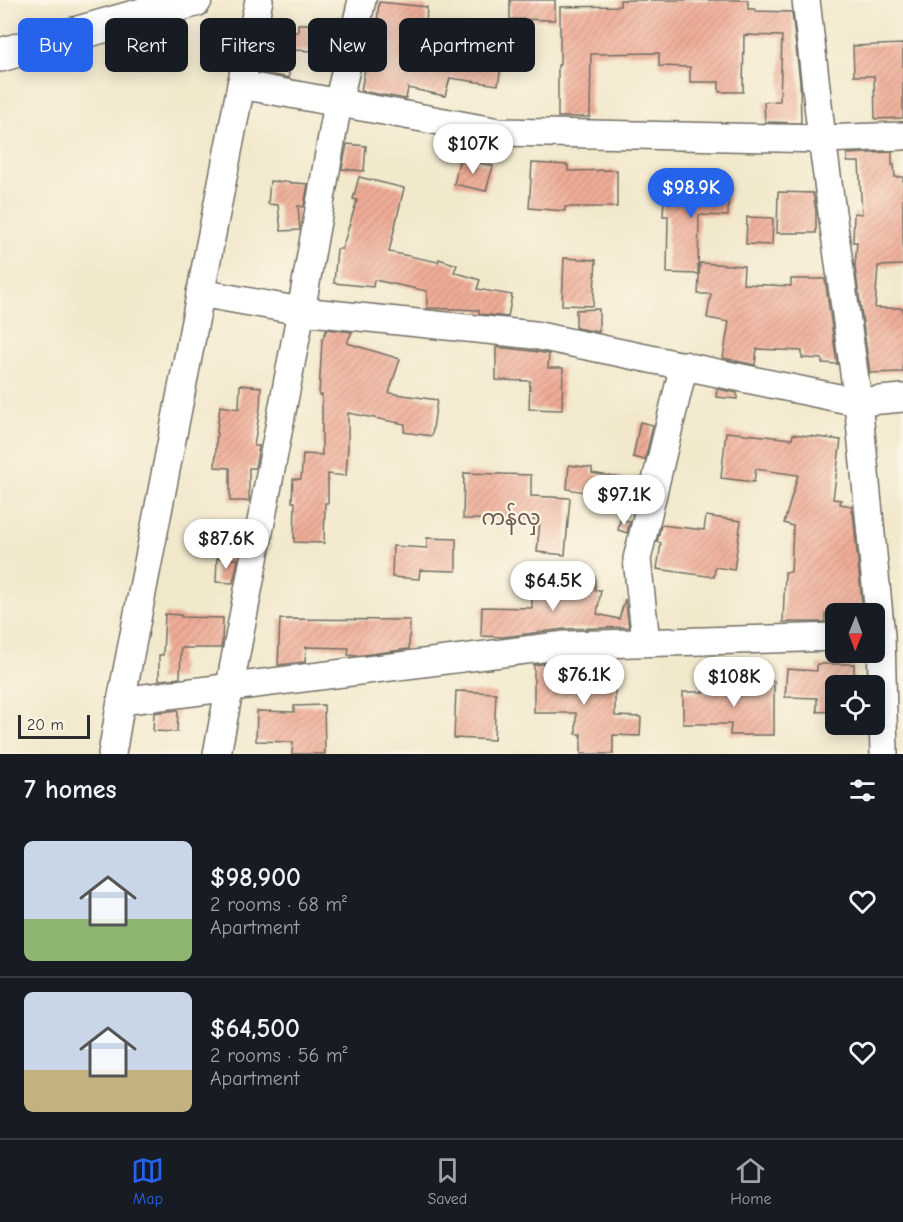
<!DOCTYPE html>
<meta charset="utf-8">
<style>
:root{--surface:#171b24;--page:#20242c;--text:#f1f3f6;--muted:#9ea1a6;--line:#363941;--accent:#2563eb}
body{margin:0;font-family:"Comic Neue","Noto Sans Myanmar",sans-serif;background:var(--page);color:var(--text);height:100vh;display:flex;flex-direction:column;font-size:22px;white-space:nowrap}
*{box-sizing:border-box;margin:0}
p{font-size:20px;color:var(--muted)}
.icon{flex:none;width:33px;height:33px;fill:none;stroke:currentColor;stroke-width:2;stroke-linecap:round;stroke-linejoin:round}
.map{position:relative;height:754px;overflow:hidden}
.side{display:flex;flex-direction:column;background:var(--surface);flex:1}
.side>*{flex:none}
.guide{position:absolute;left:18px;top:18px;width:600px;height:54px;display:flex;gap:12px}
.needle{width:39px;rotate:181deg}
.tools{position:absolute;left:825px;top:603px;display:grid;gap:12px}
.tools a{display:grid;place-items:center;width:60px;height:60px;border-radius:9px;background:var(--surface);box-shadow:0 3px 15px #0003;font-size:30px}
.scale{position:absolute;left:18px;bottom:15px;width:72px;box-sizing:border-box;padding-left:6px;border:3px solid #2b2b2b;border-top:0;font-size:16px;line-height:21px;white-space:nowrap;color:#2b2b2b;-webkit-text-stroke:4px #fcf5e5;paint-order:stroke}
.price{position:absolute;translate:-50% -51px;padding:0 14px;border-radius:21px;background:#fff;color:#222;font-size:20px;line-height:39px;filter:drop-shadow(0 2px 3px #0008)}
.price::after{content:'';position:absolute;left:50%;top:36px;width:18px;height:14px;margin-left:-9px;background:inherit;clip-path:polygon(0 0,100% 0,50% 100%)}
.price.selected{background:var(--accent);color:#fff}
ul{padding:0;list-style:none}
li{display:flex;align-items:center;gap:18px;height:150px;padding:0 24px}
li+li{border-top:2px solid var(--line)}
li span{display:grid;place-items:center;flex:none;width:168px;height:120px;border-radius:9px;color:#555}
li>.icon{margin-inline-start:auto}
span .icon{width:72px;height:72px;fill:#fffc;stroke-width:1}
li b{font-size:26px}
h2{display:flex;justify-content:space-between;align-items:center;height:72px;padding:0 24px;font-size:26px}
.tag{padding:0 21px;border-radius:9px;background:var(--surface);box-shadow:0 3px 15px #0003;font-size:21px;line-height:54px}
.tag.selected{background:var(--accent);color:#fff}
.menu{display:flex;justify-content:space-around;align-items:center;height:84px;border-top:2px solid var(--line);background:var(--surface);font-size:16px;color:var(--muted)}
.menu a{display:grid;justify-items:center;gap:3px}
.menu .selected{color:var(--accent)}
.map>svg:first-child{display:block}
</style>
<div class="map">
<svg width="903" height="754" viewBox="0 0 903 754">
<defs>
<pattern id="building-hatch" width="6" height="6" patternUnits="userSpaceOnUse" patternTransform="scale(1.5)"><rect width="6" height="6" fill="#eeac96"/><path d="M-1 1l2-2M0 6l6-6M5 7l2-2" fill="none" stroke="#cc9481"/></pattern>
</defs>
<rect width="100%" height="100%" fill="#fcf5e5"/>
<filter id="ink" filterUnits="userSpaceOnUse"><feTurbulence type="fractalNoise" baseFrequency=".0167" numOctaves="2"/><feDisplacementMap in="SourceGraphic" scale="12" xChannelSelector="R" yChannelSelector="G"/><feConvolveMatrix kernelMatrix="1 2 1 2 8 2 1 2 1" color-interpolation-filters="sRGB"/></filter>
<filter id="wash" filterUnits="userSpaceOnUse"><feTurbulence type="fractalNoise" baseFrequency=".008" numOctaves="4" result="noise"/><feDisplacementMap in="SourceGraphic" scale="24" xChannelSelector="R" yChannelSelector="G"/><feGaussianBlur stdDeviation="1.35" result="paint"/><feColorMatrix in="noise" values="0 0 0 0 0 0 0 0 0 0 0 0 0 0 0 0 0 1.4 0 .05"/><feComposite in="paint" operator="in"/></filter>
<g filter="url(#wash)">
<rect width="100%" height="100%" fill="#f2e9cd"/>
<g id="blocks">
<g fill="url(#building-hatch)">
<path d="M510,0H555V20L510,19Z"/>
<path d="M620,0H748V9H755V11L792,12L800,82L801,123L765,122L764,102L780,101L782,36L744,35L743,92H719V82H690V67L659,66V53L591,54L590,117H558V65H560V7L620,6Z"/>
<path d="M379,2L427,7L426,23L462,30V31L506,38L498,85L450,78L445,96L408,88L406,99L361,91L368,51L374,52Z"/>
<path d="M298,24H316L315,51L291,50V54H289V78L262,73V61L269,31L298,32Z"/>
<path d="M903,44V118L875,119L874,76H854L853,46Z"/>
<path d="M347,144L366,146L364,171L342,169Z"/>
<path d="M892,152V165H894L895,177H903V265L878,266L875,308H903V372L870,373L855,267L857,242H853L854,213L862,214L859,162H847V154Z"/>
<path d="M460,158L493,166L486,191L454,184Z"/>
<path d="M532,163L568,165V171L617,170V207H565V211L529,208Z"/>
<path d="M359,177L404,188L389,252L438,262L439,259L457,265L454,272L480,280L477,289L512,295L508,317L479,314V310L427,308V291L374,280L373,287L334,283L337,249H342L357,200L353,199Z"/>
<path d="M704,177H729L728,216L699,215L698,274L667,273L668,216H663L665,182L703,184Z"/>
<path d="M270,181L308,184L304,207L298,206L300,230L281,231L278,205L268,204Z"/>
<path d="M778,192L813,193L816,211V233H777Z"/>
<path d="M747,217L773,218L772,245L746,244Z"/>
<path d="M564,258L596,260L593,306L562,305Z"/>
<path d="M700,263L744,266L743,284L791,286V279H825L837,364L822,363V359L802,358V351L757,349L755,365L723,358L729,322L707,318L711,294H698Z"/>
<path d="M599,309V332L576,328V310Z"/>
<path d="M327,329L352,332L347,343L400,359L389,393L437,400L432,436L404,432L405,424L348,413V446L346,476L328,474V503H325L324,543L294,542L295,502H292L293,479H301L303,454L322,455V395H319L322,340Z"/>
<path d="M496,347L532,351L549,354L548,368H563L562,410L529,409L530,381L496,380Z"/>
<path d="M240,385L261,387L260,408L254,446H259L255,468H249V501H230V468L215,467L217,430L220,406L239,409Z"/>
<path d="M717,389L737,393V399L716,397Z"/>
<path d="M640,422L653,425L645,460L633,457Z"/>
<path d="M726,432L792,439L793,434L841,440L833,499L841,500L840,504L852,506L851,512H853L863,614H825V622H783L785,572H791L793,526L784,523L798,475L756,469L754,482L721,478Z"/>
<path d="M569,465L592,468V473L622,478L618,498L567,489Z"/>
<path d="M464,473L531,475V496L570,498L565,555L537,552L540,520L463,519Z"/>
<path d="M706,516L741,521L734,570L715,567L714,577L657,569L661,543L657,542L661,525L704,530Z"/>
<path d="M620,520L630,521L627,533L618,530Z"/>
<path d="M427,538L456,539V571L420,570L419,579L392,577L393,546L427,548Z"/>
<path d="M217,558L238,559L233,583L216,582Z"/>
<path d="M562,577H595V590H601L597,614L619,619L625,599L629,627L564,629L503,637L481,636L482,607L532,608V594H562Z"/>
<path d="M165,614L181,615V617L223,618L222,642L221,648H181L180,678L159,680V655H163Z"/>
<path d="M280,619L410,620L409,649L356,656L348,655L349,648L306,647L305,662L278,665Z"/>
<path d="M560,662V675H615V716L641,717L640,736L613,735V754H581V734H576V713H534V665Z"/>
<path d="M817,664H854V686H836V711L817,712V698L785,697L787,669L817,671Z"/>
<path d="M731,681H774V735H730L731,724H683V692H731Z"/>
<path d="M456,691L496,693L494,740L454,738Z"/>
<path d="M324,705L325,754H292L293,742L256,741L257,711L294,712V706Z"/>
<path d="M178,710L177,732L153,731L154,713Z"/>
</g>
</g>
</g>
<g filter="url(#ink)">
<use href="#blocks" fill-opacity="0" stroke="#716e64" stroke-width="1.5"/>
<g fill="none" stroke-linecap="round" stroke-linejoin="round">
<g stroke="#716e64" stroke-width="30">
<g id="street">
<path d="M806,0L822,139L858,402L881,636L884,754"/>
<path d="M241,85L499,132L822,139L903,136"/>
<path d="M200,293L301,311L534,335L858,402L903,398"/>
<path d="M646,642L637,559L684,365"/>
<path d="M121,701L566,645L836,637"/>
<path d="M112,754L121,701L241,85L259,0"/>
<path d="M217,754L301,311L338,103L362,0"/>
</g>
</g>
<g stroke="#716e64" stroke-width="36">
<path id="highway" d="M0,55L195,0"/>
</g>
<use href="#street" stroke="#fff" stroke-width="27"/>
<use href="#highway" stroke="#fff" stroke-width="33"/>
</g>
</g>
<g text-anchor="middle" stroke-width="4.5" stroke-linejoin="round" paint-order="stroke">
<g font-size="21" fill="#6f5850" stroke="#fcf5e5">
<text x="511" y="525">ကန်လှ</text>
</g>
</g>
</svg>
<div class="tools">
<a><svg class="needle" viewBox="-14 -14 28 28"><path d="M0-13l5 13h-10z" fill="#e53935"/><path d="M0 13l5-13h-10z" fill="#9ea1a6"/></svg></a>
<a><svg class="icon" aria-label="locate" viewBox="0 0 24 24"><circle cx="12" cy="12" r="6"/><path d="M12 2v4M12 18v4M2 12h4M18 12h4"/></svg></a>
</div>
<div class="scale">20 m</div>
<b class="price" style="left:473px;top:175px">$107K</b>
<b class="price selected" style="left:691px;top:219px">$98.9K</b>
<b class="price" style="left:624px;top:526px">$97.1K</b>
<b class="price" style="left:226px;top:570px">$87.6K</b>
<b class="price" style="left:553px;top:612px">$64.5K</b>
<b class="price" style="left:584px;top:706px">$76.1K</b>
<b class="price" style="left:734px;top:708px">$108K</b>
<div class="guide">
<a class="tag selected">Buy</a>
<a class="tag">Rent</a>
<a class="tag">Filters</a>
<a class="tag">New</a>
<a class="tag">Apartment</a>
</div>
</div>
<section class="side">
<h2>7 homes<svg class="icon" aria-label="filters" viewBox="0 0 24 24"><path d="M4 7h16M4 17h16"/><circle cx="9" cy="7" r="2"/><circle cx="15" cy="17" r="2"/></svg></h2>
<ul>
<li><span style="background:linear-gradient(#c9d6e8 65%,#8fb573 0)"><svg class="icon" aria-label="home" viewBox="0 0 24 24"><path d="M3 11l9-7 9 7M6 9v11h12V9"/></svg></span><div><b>$98,900</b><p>2 rooms · 68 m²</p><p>Apartment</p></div><svg class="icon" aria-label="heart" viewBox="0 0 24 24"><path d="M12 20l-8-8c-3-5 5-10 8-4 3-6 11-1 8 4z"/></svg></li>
<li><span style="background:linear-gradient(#c9d6e8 65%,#c2b280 0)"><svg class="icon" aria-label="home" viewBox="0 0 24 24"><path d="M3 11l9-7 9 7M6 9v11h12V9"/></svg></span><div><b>$64,500</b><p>2 rooms · 56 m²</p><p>Apartment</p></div><svg class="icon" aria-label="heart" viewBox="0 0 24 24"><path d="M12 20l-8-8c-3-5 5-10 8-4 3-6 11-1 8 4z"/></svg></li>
</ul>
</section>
<nav class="menu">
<a class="selected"><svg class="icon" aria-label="map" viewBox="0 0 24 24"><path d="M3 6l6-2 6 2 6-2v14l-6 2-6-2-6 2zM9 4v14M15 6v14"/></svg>Map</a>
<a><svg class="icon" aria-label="saved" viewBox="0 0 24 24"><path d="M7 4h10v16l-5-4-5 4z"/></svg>Saved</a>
<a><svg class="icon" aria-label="home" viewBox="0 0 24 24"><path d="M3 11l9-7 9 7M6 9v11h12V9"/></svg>Home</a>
</nav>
